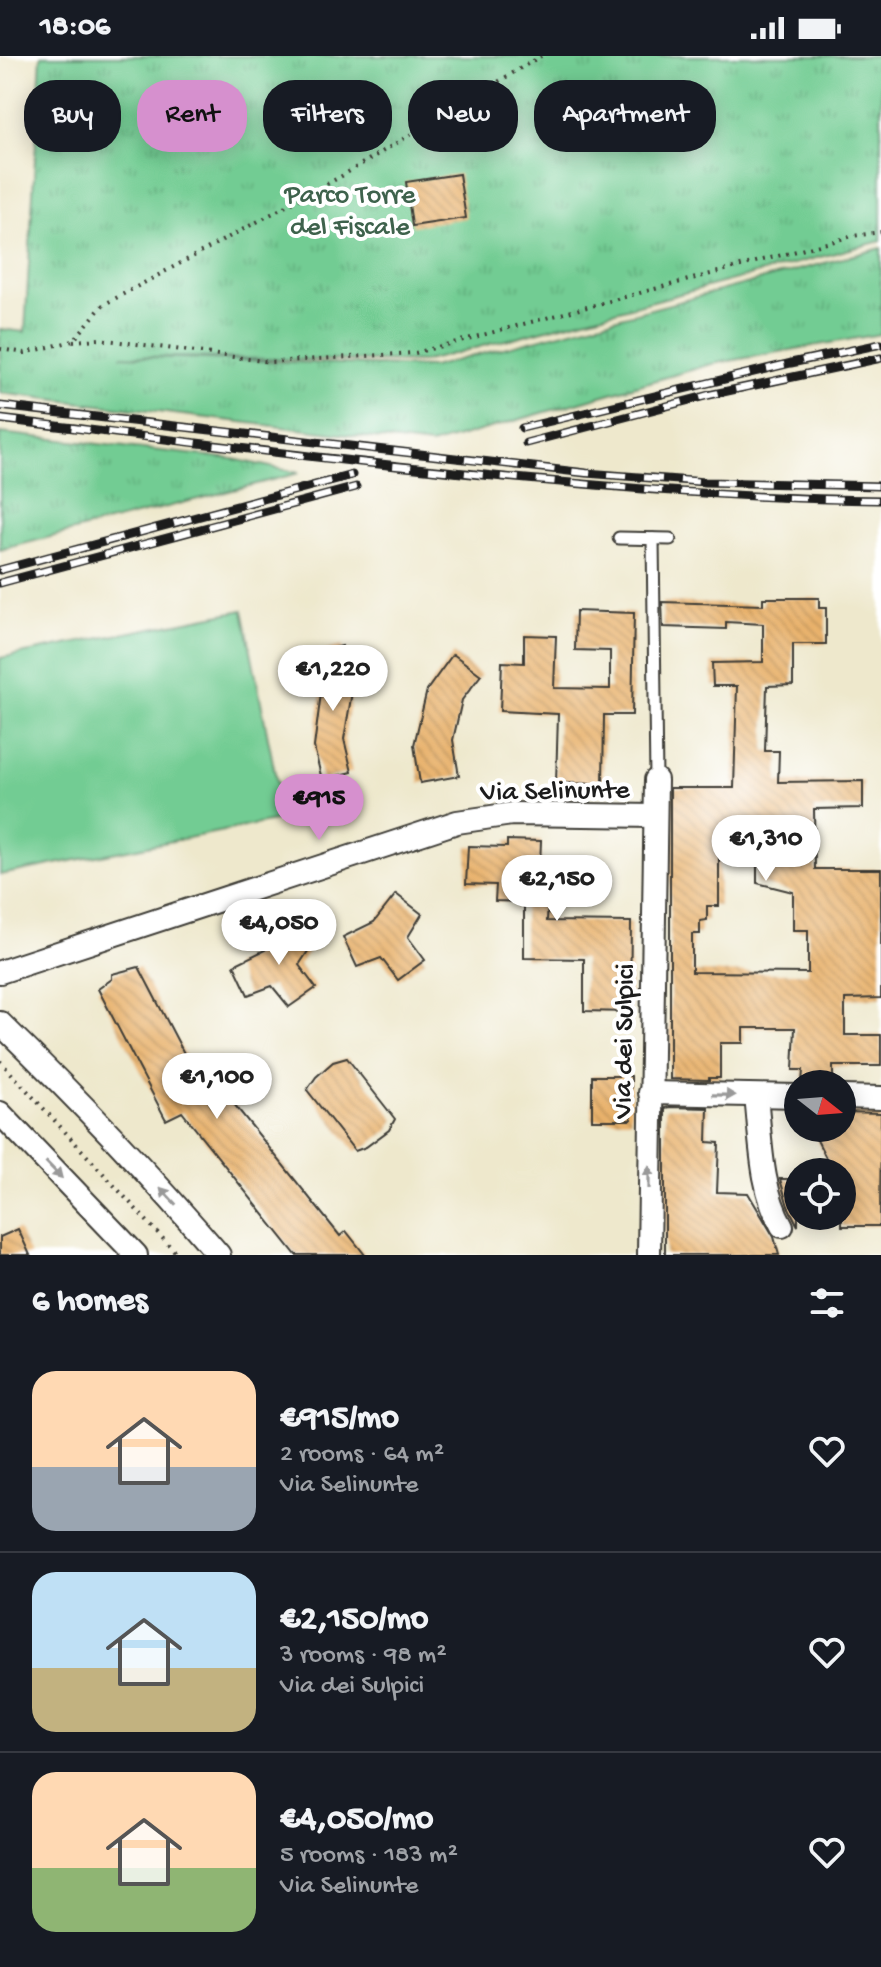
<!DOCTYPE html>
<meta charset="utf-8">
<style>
:root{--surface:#171b24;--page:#242831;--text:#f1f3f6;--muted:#9ea1a6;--line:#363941;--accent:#d690ce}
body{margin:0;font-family:"Gochi Hand",sans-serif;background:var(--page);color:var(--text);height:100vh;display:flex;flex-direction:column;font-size:30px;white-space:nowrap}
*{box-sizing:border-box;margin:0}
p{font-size:26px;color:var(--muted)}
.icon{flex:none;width:44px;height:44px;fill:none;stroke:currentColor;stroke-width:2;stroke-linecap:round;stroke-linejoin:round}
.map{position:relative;height:1199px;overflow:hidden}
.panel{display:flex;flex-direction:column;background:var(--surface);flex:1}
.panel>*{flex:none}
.banner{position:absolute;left:24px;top:24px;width:834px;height:72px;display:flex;gap:16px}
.needle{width:52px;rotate:107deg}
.buttons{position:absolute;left:784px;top:1014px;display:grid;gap:16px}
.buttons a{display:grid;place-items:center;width:72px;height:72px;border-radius:50%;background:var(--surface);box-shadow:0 4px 20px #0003;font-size:40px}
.price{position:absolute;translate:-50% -68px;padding:0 18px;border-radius:28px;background:#fff;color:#222;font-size:26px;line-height:52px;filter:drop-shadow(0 2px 4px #0008)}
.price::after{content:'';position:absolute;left:50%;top:48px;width:24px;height:18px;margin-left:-12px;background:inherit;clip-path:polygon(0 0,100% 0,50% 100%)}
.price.active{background:var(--accent);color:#111}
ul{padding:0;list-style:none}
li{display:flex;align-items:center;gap:24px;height:200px;padding:0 32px}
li+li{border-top:2px solid var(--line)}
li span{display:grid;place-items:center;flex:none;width:224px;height:160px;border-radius:24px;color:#555}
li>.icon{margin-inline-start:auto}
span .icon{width:96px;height:96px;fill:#fffc;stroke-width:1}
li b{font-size:34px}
h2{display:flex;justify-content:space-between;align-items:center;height:96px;padding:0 32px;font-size:34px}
.tag{padding:0 28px;border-radius:32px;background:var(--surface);box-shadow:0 4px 20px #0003;font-size:28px;line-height:72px}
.tag.active{background:var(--accent);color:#111}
.status{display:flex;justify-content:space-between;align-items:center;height:56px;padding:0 40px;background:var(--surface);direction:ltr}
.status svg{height:22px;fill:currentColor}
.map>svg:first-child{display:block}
</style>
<div class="status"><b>18:06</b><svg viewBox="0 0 49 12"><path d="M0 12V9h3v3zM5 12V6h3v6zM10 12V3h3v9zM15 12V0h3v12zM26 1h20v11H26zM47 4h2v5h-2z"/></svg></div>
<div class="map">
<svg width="881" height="1199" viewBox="0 0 881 1199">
<defs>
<pattern id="grass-tufts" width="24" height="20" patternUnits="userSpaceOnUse" patternTransform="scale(2)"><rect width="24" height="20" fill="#72cc93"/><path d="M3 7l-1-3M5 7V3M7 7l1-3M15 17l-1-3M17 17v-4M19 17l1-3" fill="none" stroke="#62af7e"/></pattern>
<pattern id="building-back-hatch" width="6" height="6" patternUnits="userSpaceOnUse" patternTransform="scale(2)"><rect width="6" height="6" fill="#e8b16b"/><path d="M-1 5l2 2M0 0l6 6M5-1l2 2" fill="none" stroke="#c6985c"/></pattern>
</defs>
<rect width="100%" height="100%" fill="#fff"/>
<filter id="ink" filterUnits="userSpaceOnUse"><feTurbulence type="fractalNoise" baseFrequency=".0125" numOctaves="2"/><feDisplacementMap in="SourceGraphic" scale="16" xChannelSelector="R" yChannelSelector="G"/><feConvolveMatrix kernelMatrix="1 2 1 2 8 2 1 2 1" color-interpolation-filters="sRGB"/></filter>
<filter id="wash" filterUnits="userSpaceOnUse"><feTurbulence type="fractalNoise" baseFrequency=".006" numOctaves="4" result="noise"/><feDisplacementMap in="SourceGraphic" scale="32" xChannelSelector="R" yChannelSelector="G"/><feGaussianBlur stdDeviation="1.8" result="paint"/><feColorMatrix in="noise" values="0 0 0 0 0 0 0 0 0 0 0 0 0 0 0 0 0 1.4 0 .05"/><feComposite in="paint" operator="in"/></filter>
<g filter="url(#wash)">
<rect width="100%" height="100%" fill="#eee8cc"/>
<g fill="url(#grass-tufts)" stroke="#477458" stroke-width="2">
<path d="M41,0H881V185L422,306L120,300L432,311L881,192V278L712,308L431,389L0,337V273L25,276Z"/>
<path d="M0,377L233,403L299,417L0,494Z"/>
</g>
<path fill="#72cc93" stroke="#477458" stroke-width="2" d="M243,554L284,763L0,819V602Z"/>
<g id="blocks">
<g fill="url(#building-back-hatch)" fill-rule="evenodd">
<path d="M459,118L466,162L412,170L406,126Z"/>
<path d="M763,542H819V552H826V588H793V629L767,630L765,695H779L778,726L863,725V752L814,753L815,813H881V942L845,943V979H881V1010H833V1028L802,1027L803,1014H793L795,972H743V987H720V1022H709V1024L670,1023V732H734L737,630H713L712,607L763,606V568L726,566V573L663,571L662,546L763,549ZM719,796H757V827L793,836V874H808V917L692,916V878H700V865L707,864V850H719Z"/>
<path d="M576,555L634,557L632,659H604L603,728L556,727L558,658L500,655L502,606L524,607V579L556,580L554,632L610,633V595L575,594Z"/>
<path d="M342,590L353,630L344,683L352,716L322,724L314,691L322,629L314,598Z"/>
<path d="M453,598L481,619L462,644L453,684L459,720L420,727L414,689L427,634Z"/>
<path d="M507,784L541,785L540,808H550L547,865L631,866L630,956L584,955V903L524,902V846L495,845L496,829L466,828L468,790L507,791Z"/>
<path d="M396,838L422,858L408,881L425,904L398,924L381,902L357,911L343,881L374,866Z"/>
<path d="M287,866L314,886L299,909L316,932L289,951L272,930L248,939L234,909L265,894Z"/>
<path d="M139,911L214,1055L230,1043L340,1180L346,1175L365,1199H296L182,1056L166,1064L98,933L112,923V918Z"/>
<path d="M347,1002L395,1063L389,1074L366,1091L355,1095L307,1034L316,1021L333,1006Z"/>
<rect x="592" y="1020" width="39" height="44"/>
<path d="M670,1051L708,1052L707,1086L719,1087L717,1136L748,1137L774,1181L779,1199H665V1052Z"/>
<path d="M842,1056L881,1057L880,1170H842V1116H833L811,1072H842Z"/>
<path d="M780,1123H798V1170L788,1150Z"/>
<path d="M18,1173L30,1199H0V1181Z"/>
</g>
</g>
</g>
<g filter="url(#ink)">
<use href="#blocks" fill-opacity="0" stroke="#3c3b36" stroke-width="2"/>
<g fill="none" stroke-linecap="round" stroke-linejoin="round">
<g stroke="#3c3b36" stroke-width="15">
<g id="lane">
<path d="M619,482L670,483"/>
<path d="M653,483L656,724"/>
</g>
</g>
<g stroke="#3c3b36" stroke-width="26">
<g id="street">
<path d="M0,916L457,766L512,758L655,760"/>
<path d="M0,967C76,1041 150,1118 219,1199"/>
<path d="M650,1037L798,1040"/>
<path d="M756,1040C761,1082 760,1132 782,1170"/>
<path d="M842,1041L881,1042"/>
<path d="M0,1057L136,1199"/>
<path d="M649,1199L656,724"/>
</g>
</g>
<g stroke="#3c3b36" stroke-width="4" stroke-dasharray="2 6" stroke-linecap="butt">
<path d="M73,285L99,283L271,306L415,297L853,180L881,176"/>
<path d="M0,293L25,297L73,285L103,249L340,121L541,0"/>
<path d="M0,1005L178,1199"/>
</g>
<use href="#lane" stroke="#fff" stroke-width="11"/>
<use href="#street" stroke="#fff" stroke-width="22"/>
<g stroke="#1c1c1c" stroke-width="9">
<g id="rail">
<path d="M0,350L586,417L705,426L881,430"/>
<path d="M0,363C165,383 329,404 494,420C624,432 750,443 881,444"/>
<path d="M522,372L791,307L881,288"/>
<path d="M526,387L709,339L881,302"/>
<path d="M0,514L352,419"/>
<path d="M0,527L356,431"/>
</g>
</g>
<use href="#rail" stroke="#fff" stroke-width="6" stroke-dasharray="18" stroke-linecap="butt"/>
</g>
<defs><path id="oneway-solid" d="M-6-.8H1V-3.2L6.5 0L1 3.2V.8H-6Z" transform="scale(2)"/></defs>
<g fill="#999">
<use href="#oneway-solid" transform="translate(724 1039) rotate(1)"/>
<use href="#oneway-solid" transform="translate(54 1114) rotate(46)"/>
<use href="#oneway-solid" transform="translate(649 1121) rotate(-90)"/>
<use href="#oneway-solid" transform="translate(168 1140) rotate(-133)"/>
</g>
</g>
<g text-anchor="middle" stroke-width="8" stroke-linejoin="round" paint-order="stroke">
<g font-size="28" fill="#3e624c" stroke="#fff">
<text x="350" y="146">Parco Torre<tspan x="350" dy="32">del Fiscale</tspan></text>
</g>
<g font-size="28" fill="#1c1c1c" stroke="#fff">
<text transform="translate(555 732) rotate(-1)" y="10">Via Selinunte</text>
<text transform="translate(621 985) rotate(-89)" y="10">Via dei Sulpici</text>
</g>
</g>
</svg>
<div class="buttons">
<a><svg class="needle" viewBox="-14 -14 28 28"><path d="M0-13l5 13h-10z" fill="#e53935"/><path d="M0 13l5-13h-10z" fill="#9ea1a6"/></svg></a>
<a><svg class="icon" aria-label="locate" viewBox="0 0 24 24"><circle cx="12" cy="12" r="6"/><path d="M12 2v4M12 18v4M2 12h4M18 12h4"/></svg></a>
</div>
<b class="price" style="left:333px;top:657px">€1,220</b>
<b class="price active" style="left:319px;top:786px">€915</b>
<b class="price" style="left:766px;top:827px">€1,310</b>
<b class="price" style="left:557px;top:867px">€2,150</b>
<b class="price" style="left:279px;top:911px">€4,050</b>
<b class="price" style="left:217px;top:1065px">€1,100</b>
<div class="banner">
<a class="tag">Buy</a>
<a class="tag active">Rent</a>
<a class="tag">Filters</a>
<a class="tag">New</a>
<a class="tag">Apartment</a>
</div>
</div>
<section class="panel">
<h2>6 homes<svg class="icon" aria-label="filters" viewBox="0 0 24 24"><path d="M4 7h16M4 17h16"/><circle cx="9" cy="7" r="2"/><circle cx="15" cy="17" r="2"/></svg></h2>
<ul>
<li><span style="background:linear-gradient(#ffd9b3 60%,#9aa5b1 0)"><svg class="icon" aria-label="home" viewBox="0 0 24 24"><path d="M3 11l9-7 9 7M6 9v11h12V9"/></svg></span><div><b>€915/mo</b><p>2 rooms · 64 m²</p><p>Via Selinunte</p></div><svg class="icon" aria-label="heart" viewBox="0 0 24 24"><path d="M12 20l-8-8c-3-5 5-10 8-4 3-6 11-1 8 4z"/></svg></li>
<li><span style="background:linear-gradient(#bfe0f5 60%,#c2b280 0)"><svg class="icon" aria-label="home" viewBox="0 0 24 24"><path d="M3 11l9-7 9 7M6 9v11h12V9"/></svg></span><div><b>€2,150/mo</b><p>3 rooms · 98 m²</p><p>Via dei Sulpici</p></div><svg class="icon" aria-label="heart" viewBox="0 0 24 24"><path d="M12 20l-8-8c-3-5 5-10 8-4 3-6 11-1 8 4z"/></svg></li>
<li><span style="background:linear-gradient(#ffd9b3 60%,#8fb573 0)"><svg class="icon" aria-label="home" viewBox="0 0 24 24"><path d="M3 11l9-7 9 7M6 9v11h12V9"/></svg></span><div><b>€4,050/mo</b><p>5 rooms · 183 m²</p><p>Via Selinunte</p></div><svg class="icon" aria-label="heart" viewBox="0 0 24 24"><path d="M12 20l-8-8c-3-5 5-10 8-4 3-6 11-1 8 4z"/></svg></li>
</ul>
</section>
